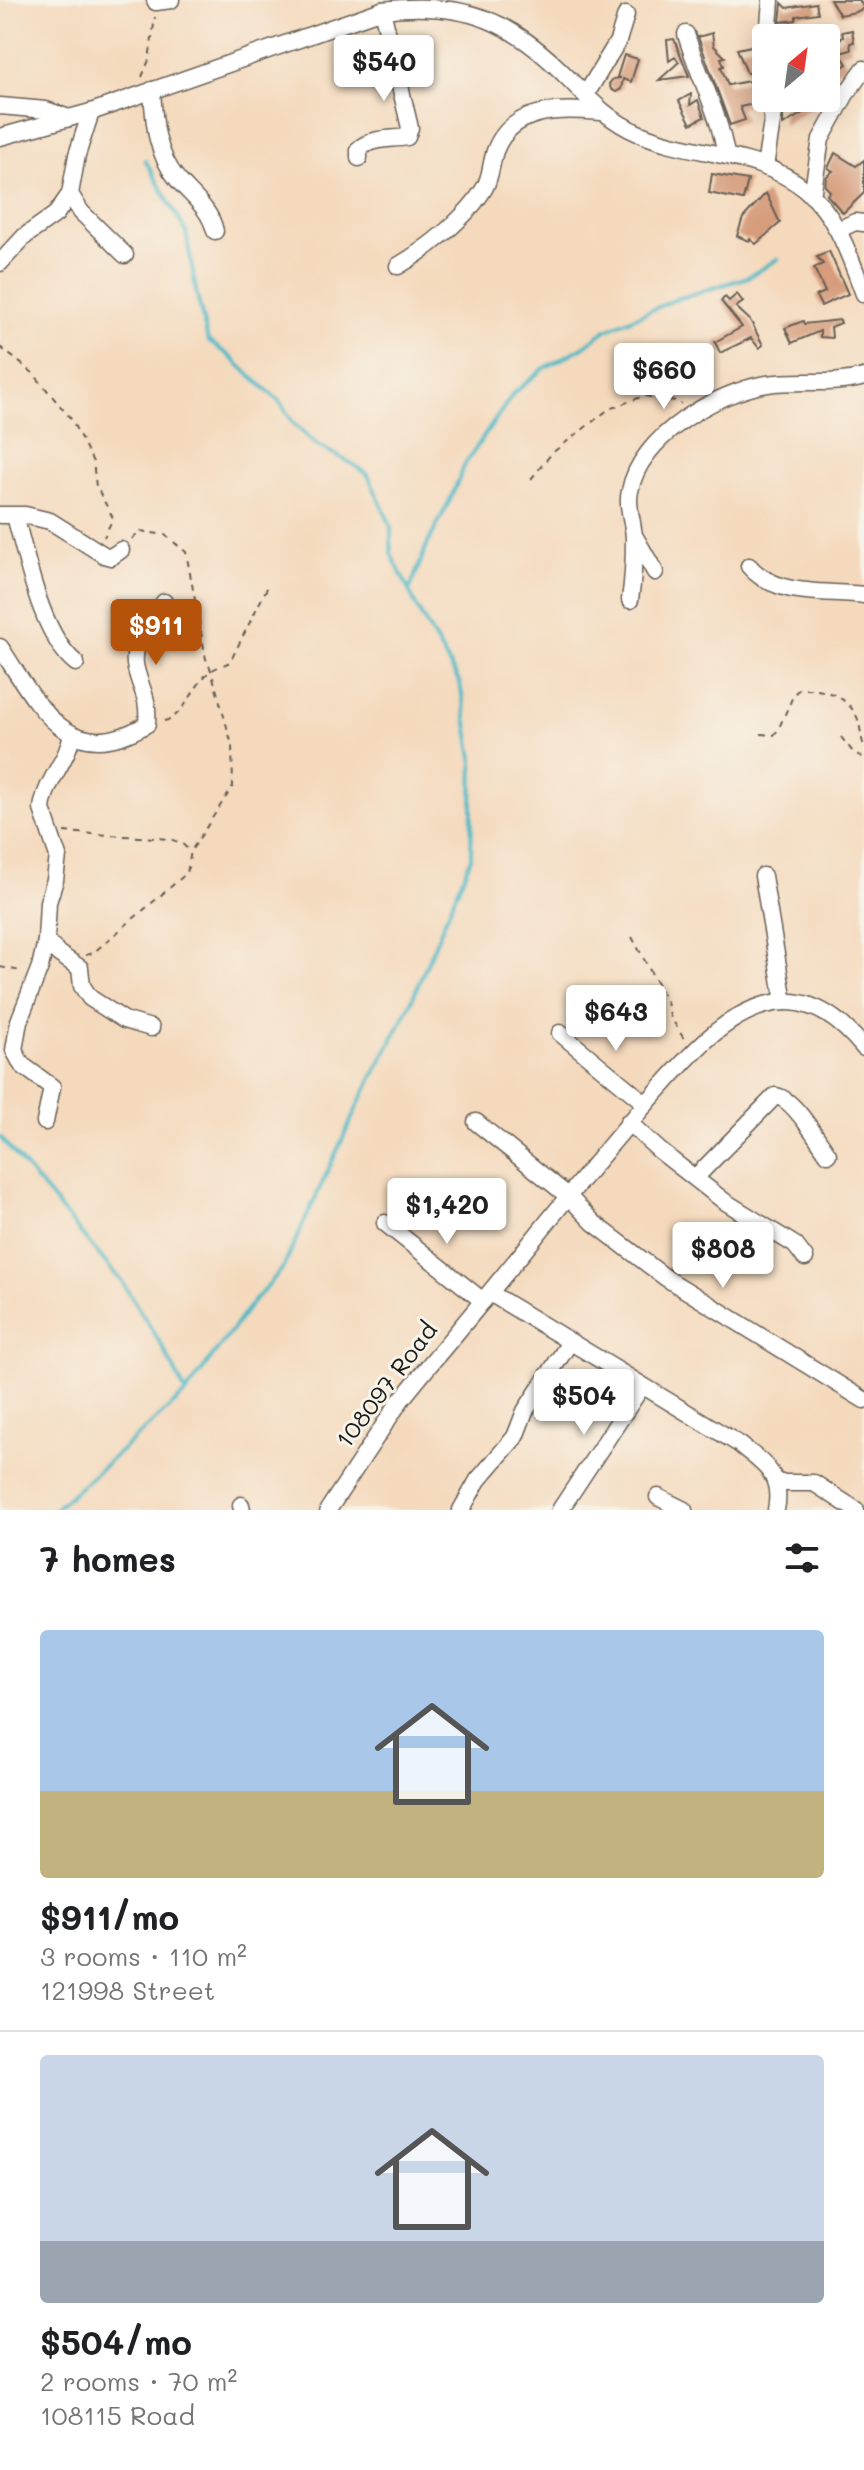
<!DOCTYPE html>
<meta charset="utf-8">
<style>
:root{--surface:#fff;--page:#f6f6f6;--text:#202124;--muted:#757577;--line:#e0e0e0;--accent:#b45309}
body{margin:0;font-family:Mali,sans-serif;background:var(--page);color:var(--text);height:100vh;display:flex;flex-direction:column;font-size:30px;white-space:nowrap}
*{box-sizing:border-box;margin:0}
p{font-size:26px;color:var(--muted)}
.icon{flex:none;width:44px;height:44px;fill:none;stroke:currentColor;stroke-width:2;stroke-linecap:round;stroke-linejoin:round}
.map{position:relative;height:1510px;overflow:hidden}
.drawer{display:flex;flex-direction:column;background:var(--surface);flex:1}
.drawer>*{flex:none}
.needle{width:52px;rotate:29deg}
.controls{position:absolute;left:752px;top:24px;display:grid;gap:16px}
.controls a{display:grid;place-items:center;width:88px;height:88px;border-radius:8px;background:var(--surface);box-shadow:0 4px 20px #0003;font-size:40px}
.price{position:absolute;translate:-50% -68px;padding:0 18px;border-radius:8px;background:#fff;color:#222;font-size:26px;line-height:52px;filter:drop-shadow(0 2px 4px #0008)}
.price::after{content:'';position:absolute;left:50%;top:48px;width:24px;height:18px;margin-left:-12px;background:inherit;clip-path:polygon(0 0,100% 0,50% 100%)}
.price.active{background:var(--accent);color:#fff}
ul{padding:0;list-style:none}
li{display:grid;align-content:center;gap:16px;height:424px;padding:0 40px}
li+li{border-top:2px solid var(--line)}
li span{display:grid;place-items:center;height:248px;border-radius:8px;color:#555}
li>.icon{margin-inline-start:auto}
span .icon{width:144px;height:144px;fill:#fffc;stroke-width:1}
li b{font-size:34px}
h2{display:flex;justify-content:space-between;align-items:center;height:96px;padding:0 40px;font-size:34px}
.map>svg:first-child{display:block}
</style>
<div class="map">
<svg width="864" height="1510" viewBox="0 0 864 1510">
<rect width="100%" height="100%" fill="#f7f3e8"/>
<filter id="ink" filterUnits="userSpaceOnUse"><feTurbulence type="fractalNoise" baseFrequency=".0125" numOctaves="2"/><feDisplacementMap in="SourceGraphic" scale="16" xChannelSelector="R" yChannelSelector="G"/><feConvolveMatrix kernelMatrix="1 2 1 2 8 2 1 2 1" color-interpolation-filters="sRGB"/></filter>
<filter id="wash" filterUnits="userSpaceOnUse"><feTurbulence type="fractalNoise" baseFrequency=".006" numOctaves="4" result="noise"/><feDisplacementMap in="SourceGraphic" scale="32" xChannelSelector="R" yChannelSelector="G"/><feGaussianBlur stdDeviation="1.8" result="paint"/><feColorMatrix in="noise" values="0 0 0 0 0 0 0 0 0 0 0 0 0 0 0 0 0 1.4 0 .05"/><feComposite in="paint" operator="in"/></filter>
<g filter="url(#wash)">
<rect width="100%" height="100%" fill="#f4d9bc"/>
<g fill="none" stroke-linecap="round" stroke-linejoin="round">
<g stroke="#49b7c5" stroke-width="4">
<path d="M410,589L427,545L450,500L465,464L513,394L543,369L583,347L606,330L674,300L748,277L778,259"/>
<path d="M0,1137L122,1282L161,1344L186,1393"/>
<path d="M54,1510L186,1393L248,1308L283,1268L360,1101L408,1009L471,858L473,758L460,683L418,610L391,553V526L368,475L354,465L316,444L294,424L280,402L227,354L208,341L196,291L186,232L145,160"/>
</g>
</g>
<g id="blocks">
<g fill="#d69c7c">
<path d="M830,0H859L864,8L856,12L840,15Z"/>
<path d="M782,3L787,8L816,3L818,13L796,16V20L780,22Z"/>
<path d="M852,30L854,42L850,43L851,50L840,53L847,64L826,78V47L843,37L842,32Z"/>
<path d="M712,33L714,46L725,57L721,58L724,66L721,67L728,85L749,81L754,104L740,107L745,120L730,125L698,37Z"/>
<path d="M674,39L689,76L659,80L679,62L675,57L669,61L667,40Z"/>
<path d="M756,45L763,67L759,72L747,73L737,49Z"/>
<path d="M624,55L638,59L631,82L623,79L621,89L616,92L611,89L609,84L613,79L621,78L617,77Z"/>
<path d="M691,94L690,105L698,100L704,117L691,124L679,101Z"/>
<path d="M801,98H805L811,108L783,125V106L786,105L787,108Z"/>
<path d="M835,153L856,166L864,160V193L843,213L827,195L830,191L825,186L826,177L833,171L828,168Z"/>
<path d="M712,174L748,180L743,200L709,193Z"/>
<path d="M766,193L780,223L756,244L750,239L749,241L737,236L743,218Z"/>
<path d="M829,251L848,294L821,306L816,296L825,292L814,268L823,264L817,257Z"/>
<path d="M737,294L743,302L736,307L750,320L763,345L759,348L751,338L720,353L715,342L742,327L721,301L725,297L729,301Z"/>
<path d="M840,320L841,323L831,327L832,338L820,337V331L792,343L785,328L803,321L804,324Z"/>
</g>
</g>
</g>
<g filter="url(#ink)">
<use href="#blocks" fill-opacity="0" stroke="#685e54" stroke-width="2"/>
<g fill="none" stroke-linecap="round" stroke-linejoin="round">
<g stroke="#685e54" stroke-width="19">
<g id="minor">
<path d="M155,0L156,2L171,0"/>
<path d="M686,34C698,75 719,112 726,155"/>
<path d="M768,38L771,0"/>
<path d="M152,90C154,123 156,154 178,180C193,197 210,209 215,231"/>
<path d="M585,96L618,41L626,15"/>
<path d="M0,106L46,110L69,118"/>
<path d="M0,137L91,112L382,10C468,0 514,22 571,81C592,102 610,121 638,133C692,156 757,151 805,189C837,215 850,257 864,294"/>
<path d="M359,158V149C372,137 390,140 407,137L410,128L382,10"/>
<path d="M765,167L772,121V98"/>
<path d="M70,194L81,212L125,255"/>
<path d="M812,196L821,139L846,94L864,69"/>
<path d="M838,230L855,222L864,223"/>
<path d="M0,263L25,236L56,214L70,194L77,155L91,112"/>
<path d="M398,266C427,249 468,217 485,187C491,176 491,163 495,151C512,106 561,109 601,112"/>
<path d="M0,515H25L50,521L104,555L111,557L121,550"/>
<path d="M15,516C27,558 41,635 76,663"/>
<path d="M635,537L655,572"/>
<path d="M749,566C776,598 826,590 864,595"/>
<path d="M630,600C633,580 634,559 634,539C634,523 626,507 630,491C640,436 717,392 767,384C800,379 832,386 864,377"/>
<path d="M0,647C37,703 68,772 147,724C149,697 142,693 136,669C129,645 152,620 164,602"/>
<path d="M763,876L784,1002"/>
<path d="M46,941L59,954L80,968L82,986L90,998L124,1020L151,1028"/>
<path d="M560,1033L646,1104"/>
<path d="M45,1122L52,1087L22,1065L14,1050L19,1021L40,967L46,941L48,902L55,880L58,856L42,809C45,781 68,761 72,734"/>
<path d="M476,1122L568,1196L594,1223L666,1278L864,1400"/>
<path d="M628,1122L660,1151L724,1201L795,1245L805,1258"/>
<path d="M696,1177L775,1096C793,1097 817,1139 828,1154"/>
<path d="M385,1223L483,1301"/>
<path d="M490,1293L739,1444C764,1464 783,1474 776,1510"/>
<path d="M777,1483H814L856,1510"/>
<path d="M658,1497L684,1510"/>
<path d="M241,1505L242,1510"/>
<path d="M328,1510L400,1401L431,1363C464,1324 496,1285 528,1246C569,1195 610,1144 653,1096C684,1062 719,1018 765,1005C806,993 839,1017 864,1048"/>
<path d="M461,1510L478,1480L515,1437L525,1411L570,1342"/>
<path d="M560,1510L642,1386"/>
</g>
</g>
<g stroke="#685e54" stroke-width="2" stroke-dasharray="6 6" stroke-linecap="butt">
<path d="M142,77L149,60L155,17"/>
<path d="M0,347L33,373L71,419L93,462L96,486L113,518L104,537"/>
<path d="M531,479L552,453L609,409L644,396L676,401L681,404"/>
<path d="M164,721C184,717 193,687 207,674C213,668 222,666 230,662L268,586"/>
<path d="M761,734L774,735L778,730L794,694L799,689C820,688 845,694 856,715C861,724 860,736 864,746"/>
<path d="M841,737L853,752L864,758"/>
<path d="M64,832L170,839L181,843L190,851"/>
<path d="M632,937L667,1002L670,1016L684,1039"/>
<path d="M86,955L93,953L187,873L191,851L233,786L232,745L211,670L206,659L186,552L165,535L140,531L130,541"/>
<path d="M0,967L21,971"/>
</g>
<use href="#minor" stroke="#fff" stroke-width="16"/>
</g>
</g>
<g text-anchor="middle" stroke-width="6" stroke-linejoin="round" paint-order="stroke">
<g font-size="24" fill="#1c1c1c" stroke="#f7f3e8">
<text transform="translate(387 1385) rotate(-53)" y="8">108097 Road</text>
</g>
</g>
</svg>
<div class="controls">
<a><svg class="needle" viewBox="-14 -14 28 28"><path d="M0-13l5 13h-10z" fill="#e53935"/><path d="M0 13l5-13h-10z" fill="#757577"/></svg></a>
</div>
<b class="price" style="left:384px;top:103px">$540</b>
<b class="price" style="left:664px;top:411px">$660</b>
<b class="price active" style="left:156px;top:667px">$911</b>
<b class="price" style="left:616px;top:1053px">$643</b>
<b class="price" style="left:447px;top:1246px">$1,420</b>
<b class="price" style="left:723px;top:1290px">$808</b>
<b class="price" style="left:584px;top:1437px">$504</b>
</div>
<section class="drawer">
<h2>7 homes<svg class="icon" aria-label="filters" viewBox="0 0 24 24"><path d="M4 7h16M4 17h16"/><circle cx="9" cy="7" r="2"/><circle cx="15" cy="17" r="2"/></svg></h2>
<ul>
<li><span style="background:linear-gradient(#a9c7e8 65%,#c2b280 0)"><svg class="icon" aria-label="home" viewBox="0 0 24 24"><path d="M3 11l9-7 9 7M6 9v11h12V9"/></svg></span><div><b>$911/mo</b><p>3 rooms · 110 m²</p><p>121998 Street</p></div></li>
<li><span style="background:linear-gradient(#c9d6e8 75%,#9aa5b1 0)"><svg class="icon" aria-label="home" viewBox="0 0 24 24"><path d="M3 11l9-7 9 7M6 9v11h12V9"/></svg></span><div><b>$504/mo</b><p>2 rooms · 70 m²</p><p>108115 Road</p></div></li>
</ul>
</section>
